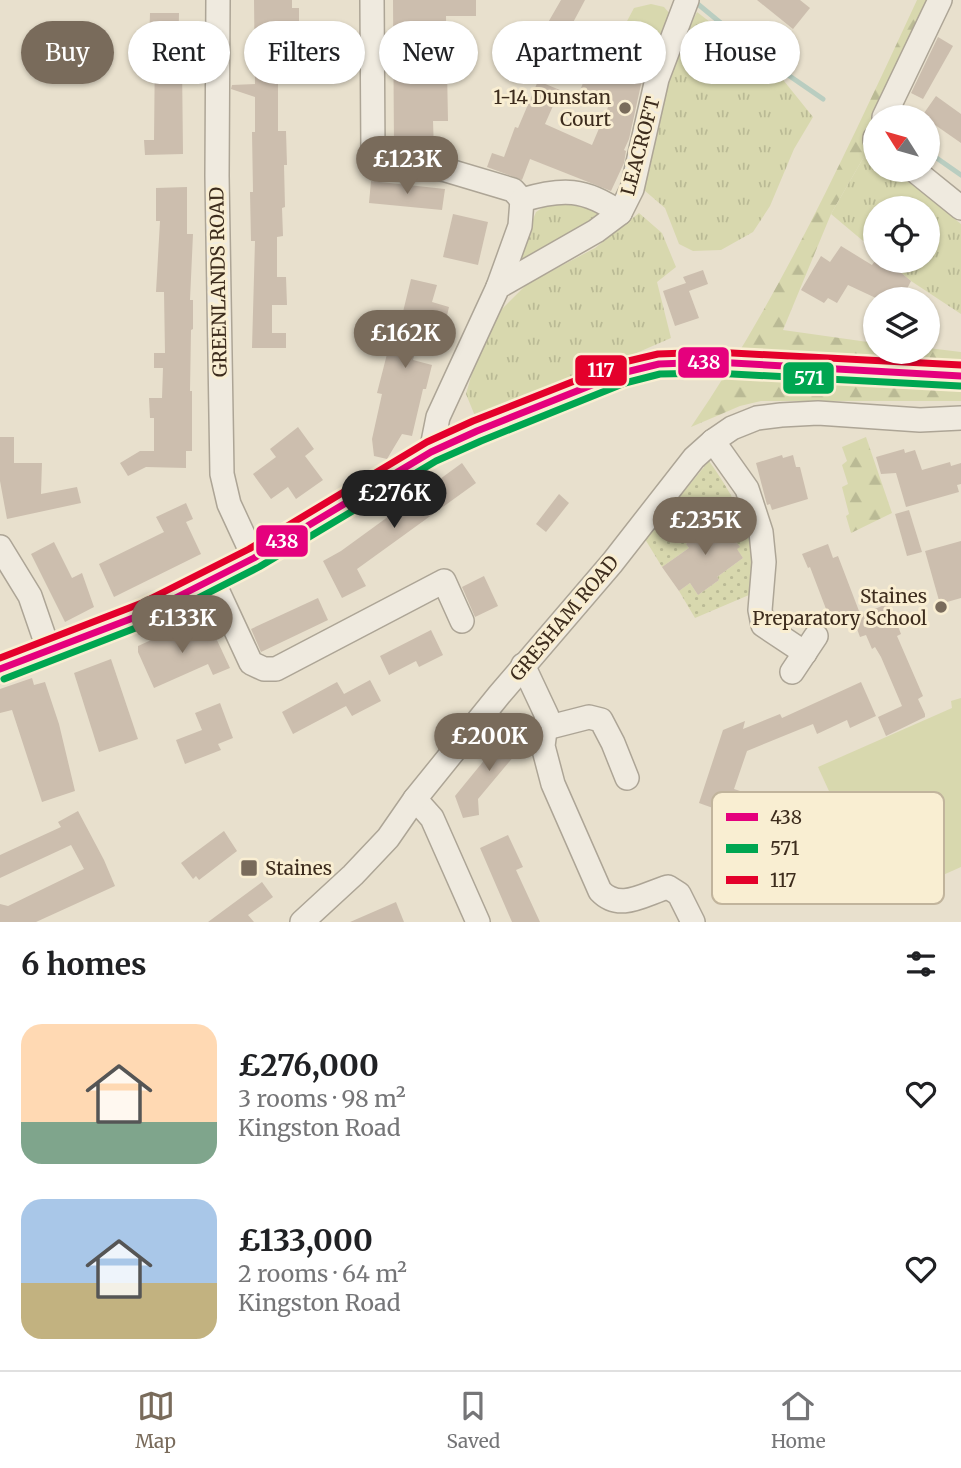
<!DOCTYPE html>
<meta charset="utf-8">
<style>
:root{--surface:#fff;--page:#f6f6f6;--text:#202124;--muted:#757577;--line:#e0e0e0;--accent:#796b5b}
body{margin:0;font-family:Merriweather,serif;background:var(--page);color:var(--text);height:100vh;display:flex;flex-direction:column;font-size:26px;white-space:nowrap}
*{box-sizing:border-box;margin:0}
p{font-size:23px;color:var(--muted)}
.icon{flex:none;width:38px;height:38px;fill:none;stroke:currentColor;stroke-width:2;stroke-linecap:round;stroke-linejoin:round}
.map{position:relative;height:922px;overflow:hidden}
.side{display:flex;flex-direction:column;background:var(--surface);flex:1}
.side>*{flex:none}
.guide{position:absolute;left:21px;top:21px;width:920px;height:63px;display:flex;gap:14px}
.needle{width:46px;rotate:307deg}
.controls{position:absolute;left:863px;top:105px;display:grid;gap:14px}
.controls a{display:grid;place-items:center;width:77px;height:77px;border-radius:50%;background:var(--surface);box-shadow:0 2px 5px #0004;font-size:35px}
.price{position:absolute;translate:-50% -60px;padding:0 16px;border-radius:24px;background:var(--accent);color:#fff;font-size:23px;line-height:46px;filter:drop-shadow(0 2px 4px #0008)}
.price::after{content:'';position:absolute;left:50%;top:42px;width:21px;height:16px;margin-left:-10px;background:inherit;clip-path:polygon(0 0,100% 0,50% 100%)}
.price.active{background:#222;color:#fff}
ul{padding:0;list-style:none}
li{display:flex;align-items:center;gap:21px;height:175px;padding:0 21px}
li span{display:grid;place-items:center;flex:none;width:196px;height:140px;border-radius:21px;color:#555}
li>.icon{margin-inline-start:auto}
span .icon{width:84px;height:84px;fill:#fffc;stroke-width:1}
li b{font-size:30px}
h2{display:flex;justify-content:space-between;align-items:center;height:84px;padding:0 21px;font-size:30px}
.pill{padding:0 24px;border-radius:32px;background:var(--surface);box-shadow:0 2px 5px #0004;font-size:24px;line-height:63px}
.pill.active{background:var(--accent);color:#fff}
.dock{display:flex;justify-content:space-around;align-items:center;height:98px;border-top:2px solid var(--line);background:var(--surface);font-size:19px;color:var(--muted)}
.dock a{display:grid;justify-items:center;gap:4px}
.dock .active{color:var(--accent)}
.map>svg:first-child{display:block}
</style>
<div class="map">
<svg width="961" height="922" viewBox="0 0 961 922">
<defs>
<pattern id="forest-firs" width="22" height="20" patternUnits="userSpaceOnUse" patternTransform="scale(1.75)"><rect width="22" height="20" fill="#d8d8ae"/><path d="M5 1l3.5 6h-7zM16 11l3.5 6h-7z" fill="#baba95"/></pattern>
<pattern id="park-tufts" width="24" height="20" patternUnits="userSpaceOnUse" patternTransform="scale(1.75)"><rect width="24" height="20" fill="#d8d8ae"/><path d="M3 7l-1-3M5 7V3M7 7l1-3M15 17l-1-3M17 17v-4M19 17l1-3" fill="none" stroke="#baba95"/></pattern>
<pattern id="garden-dots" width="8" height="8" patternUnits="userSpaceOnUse" patternTransform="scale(1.75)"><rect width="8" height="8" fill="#d8d8ae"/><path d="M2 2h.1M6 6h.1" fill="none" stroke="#baba95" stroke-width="1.8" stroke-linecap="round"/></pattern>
</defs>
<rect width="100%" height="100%" fill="#e8e0cd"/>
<g fill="#d8d8ae">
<path d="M651,4L664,7L670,14L651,73L610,53L634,8Z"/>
<path d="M961,698V867L880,903L818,767L952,708L951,701Z"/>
</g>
<g fill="url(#forest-firs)">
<path d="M917,0H931L875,117L869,148L831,214L783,330L875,343V352H928V348L961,352V401H761L740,406L691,427C782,294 849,146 917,0Z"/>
<path d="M866,437L892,513L851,533L846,516L849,514L842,487L848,484L842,465L847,461L842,447Z"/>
</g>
<g fill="url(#park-tufts)">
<path d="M697,12L780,76L813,117L794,149L770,206L753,232L721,250L693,251L679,244L665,208L644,190C654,130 669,66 697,12Z"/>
<path d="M869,148L875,157V170C904,170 939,206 961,224V314L911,281L887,261H928V208H875V251L831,214Z"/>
<path d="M556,199L607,212L515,264L536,212Z"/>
<path d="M639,213L662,233L676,267L657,282L671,338L517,405L475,416L466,394L477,356L502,309L527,284L595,248Z"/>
</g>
<path fill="url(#garden-dots)" d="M709,461C736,499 763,547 749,595L695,618L679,591L690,583L698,595L719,580L717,577L743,558L725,533L728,530L714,511L703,518L706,522L696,529L700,535L686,544L689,548L662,567L645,539Z"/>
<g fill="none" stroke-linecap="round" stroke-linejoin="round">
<g stroke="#b9cdc0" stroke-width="5">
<path d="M693,0L762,57L823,99"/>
<path d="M928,152L961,175"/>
</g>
</g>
<g fill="#ccbeae">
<path d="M254,0H292V8H299V27H279L281,73H278V131H286L287,165H284L285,207L282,208L283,236L277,237V277H286L287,305H272V333H286V348H252L255,241H251L250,192H253L252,132H255V97L231,89L232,85L255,84Z"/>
<path d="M393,0H476V16H446L448,121H433L434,151L394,147Z"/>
<path d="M561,0H585L568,32L563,29L545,71L524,62L538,31L542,33Z"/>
<path d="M757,0H800L810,8L793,29Z"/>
<path d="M150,13H179L178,63H182L183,154L145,155L144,140H154L155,45H149Z"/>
<path d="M938,37L953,46L923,99L911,93Z"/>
<path d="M593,58L642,80L629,139L624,150L626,151L624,163L611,191L530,159L522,180L487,167L492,153L504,157L515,127L518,128L538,81L560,90L545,124L592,145L611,100L581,88Z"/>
<path d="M936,96L961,114V143L928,120V117L922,116Z"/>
<path d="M371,181L445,189L442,210L369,203Z"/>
<path d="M187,187V234H193L190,300H193V329L191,330L190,391H192V451H186V468L146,467L128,476L120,463L140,451H154V418H150L149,398H162L163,368H154V353H165L164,292H156L160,221H156V188Z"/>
<path d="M453,214L488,222L478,265L443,257Z"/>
<path d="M841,246L872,265L875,261H887L911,281L902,299H878L848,285L837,303L828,298L824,303L801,290L821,256L830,262Z"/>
<path d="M703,270L708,284L689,291L699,318L675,326L663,291L686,283L683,277Z"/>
<path d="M411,279L437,285L432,302L449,307L446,320L425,315L413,360L432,365L426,389H423L412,436L402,434L387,459L374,456L372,439L382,394L377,393L396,319L401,320Z"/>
<path d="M298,427L314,449L305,456L323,480L296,499L288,487L271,499L253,474L276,457L270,449Z"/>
<path d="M0,437H14V463H42L41,494L77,487L81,503L7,519L0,481Z"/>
<path d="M904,449L905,453L915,450L922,470L950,462L951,466L961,463V484L957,485L959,492L906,507L896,473L881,474L876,457Z"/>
<path d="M782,455L783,458L793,455L796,467H800L808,499L772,510L770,504L767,505L756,463Z"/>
<path d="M462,463L476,483L357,569L366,586L342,598L323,561L341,551Z"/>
<path d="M559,494L569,503L546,532L536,524Z"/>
<path d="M186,503L193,519L186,522L201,554L114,597L99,564L164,532L156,517Z"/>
<path d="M909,510L922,552L907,556L895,514Z"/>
<path d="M714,511L740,547L737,549L743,558L717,577L719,580L698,595L690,583L679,591L662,567L689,548L686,544L700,535L696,529L706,522L703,519Z"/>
<path d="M961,541V598L940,604L925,551Z"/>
<path d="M54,542L72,578L82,573L94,607L65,622L31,554Z"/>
<path d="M828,544L833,558L838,556L859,611L831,622L810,567L808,568L802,554Z"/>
<path d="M484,576L498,606L475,617L462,587Z"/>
<path d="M318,598L328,620L261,652L251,629Z"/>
<path d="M889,603L901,634L897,636L923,696L918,699L925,714V717L886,736L878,717L902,706L881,657L875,647L872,649L866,635L860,637L853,618Z"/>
<path d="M209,623L230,668L213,675L208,664L154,688L138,652V646L180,627L184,635Z"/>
<path d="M431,630L443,655L419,667L416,661L389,675L380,656Z"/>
<path d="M111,659L138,739L99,752L74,673Z"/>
<path d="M32,678L34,685L45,682L59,724L75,791L42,802L12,710L0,713V689Z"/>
<path d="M370,680L381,701L352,716L346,706L293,734L282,712L337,682L344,694Z"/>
<path d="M861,682L876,716L850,728L847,720L817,734L813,724L747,751L734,789L746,793L738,817L699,803L723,730L745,721L743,729L780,714L782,718Z"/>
<path d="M220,703L233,738L218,744L221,750L185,764L176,740L202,730L195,713Z"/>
<path d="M504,736L529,740L527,758L514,756L478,799L479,815L463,818L455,796Z"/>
<path d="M78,811L104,860L115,886L36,922H0V904L8,906L84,869L71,845L0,878V855L61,827L58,822Z"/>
<path d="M224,831L237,851L199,880L196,876L193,879L181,863Z"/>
<path d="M508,835L523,867L516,870L540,922H512L480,848Z"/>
<path d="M262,882L273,897L248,915L254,922H208Z"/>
<path d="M396,902L404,922H350Z"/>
</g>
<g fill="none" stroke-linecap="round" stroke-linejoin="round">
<g stroke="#ada596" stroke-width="26">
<g id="minor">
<path d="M218,0L217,176L222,474L229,504L254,558"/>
<path d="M372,0L373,155L385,160L446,170L513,190L522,200"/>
<path d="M884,117L940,0"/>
<path d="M875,138V140"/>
<path d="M914,170L961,208"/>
<path d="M498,287L520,226L522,200C562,188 585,188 620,213"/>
<path d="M713,441L747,489L761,532L764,562L760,610L763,625L805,653"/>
<path d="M431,452L438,417L498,287L596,231L620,213L632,189L657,79L687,0"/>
<path d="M0,547L30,596L49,651"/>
<path d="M213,581L251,663L264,669H276L444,581L462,621"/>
<path d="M523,665L547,716L543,746L553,784L600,891C620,912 644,894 668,887L679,894L693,922"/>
<path d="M0,669L146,613L254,558L431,452L477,431L622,373L659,364L714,362L961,376"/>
<path d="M792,672L816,636"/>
<path d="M546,728L589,717L601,720L613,743L627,778"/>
<path d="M415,799L432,818L478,922"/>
<path d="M302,922L353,875L388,838L415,799L499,695L612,563L694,458L713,441L732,428L757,418L781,415L818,413L920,420L961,418"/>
</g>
</g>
<use href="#minor" stroke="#efeadf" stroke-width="23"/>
<g stroke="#f9eed2" stroke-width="12">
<path id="bus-1" d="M0,669L146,613L254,558L431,452L477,431L622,373L659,364L714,362L961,376"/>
</g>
<g stroke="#f9eed2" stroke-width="12">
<path id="bus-2" d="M4,679L151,622L259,567L436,461L481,441L625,383L660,374L714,373L960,386"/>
</g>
<g stroke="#f9eed2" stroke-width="12">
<path id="bus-3" d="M0,658L142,603L249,549L427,442L473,421L620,363L658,354L714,352L961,365"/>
</g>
<use href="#bus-1" stroke="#e5007d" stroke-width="7"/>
<use href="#bus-2" stroke="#00a651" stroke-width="7"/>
<use href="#bus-3" stroke="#e4002b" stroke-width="7"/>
</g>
<g fill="#796b5b" stroke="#f9eed2" stroke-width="2.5">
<circle cx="625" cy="108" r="7"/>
<circle cx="941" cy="607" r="7"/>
<rect x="240" y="859" width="18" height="18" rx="3.5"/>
</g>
<g text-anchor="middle" stroke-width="6" stroke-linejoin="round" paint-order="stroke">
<g font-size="19" fill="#3d2c1d" stroke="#f9eed2" text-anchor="end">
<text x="611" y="104">1-14 Dunstan<tspan x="611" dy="22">Court</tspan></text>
<text x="927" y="603">Staines<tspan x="927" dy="22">Preparatory School</tspan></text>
<text x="265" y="875" text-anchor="start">Staines</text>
</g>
<g font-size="19" fill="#3d2c1d" stroke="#f9eed2">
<text transform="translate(640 146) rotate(-75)" y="7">LEACROFT</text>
<text transform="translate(218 282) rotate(-91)" y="7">GREENLANDS ROAD</text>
<text transform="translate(564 618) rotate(-50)" y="7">GRESHAM ROAD</text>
</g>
</g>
<rect x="712" y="792" width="232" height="112" rx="10" fill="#f9eed2" stroke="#c1b49c" stroke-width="2"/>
<rect x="726" y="813" width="32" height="8" fill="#e5007d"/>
<rect x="726" y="844" width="32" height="9" fill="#00a651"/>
<rect x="726" y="876" width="32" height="8" fill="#e4002b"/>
<g font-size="19" fill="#3d2c1d">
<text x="770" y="824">438</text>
<text x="770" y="855">571</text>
<text x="770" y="887">117</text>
</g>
<g stroke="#f9eed2" stroke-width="2.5">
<rect x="677" y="346" width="53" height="33" rx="7" fill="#e5007d"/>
<rect x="574" y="354" width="54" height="33" rx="7" fill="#e4002b"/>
<rect x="782" y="361" width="53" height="34" rx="7" fill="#00a651"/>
<rect x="255" y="524" width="54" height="34" rx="7" fill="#e5007d"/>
</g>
<g font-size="19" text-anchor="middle" font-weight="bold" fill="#fff">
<text x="704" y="369">438</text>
<text x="601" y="377">117</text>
<text x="809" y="385">571</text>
<text x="282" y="548">438</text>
</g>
</svg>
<div class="controls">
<a><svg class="needle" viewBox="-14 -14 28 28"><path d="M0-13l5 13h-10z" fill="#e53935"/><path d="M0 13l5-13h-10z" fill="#757577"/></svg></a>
<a><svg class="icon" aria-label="locate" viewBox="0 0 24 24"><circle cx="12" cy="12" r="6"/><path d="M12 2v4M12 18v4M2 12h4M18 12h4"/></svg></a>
<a><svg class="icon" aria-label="layers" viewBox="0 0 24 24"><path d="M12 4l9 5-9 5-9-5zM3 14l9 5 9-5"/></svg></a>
</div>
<b class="price" style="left:407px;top:196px">£123K</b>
<b class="price" style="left:405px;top:370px">£162K</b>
<b class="price active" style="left:394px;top:530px">£276K</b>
<b class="price" style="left:705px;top:557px">£235K</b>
<b class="price" style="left:182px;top:655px">£133K</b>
<b class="price" style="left:489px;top:773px">£200K</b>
<div class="guide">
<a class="pill active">Buy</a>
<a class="pill">Rent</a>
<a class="pill">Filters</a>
<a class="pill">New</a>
<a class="pill">Apartment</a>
<a class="pill">House</a>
</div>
</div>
<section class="side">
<h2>6 homes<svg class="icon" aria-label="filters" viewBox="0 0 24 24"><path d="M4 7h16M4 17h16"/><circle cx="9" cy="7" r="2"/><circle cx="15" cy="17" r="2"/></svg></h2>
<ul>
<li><span style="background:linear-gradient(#ffd9b3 70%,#7fa58c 0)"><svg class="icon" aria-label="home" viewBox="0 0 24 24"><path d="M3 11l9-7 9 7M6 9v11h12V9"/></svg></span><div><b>£276,000</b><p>3 rooms · 98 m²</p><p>Kingston Road</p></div><svg class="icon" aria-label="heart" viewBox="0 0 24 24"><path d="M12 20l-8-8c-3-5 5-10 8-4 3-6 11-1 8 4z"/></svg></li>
<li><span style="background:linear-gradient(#a9c7e8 60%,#c2b280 0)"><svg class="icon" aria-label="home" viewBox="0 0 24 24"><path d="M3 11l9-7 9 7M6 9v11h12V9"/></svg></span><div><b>£133,000</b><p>2 rooms · 64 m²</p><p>Kingston Road</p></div><svg class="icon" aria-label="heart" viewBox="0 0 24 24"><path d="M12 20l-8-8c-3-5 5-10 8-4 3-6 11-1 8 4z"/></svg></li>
</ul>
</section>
<nav class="dock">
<a class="active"><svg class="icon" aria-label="map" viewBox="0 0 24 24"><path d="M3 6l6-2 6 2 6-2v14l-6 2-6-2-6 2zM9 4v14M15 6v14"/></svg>Map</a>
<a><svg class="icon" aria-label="saved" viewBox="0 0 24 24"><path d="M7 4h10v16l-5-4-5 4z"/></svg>Saved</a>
<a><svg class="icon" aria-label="home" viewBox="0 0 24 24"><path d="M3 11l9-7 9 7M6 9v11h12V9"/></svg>Home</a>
</nav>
